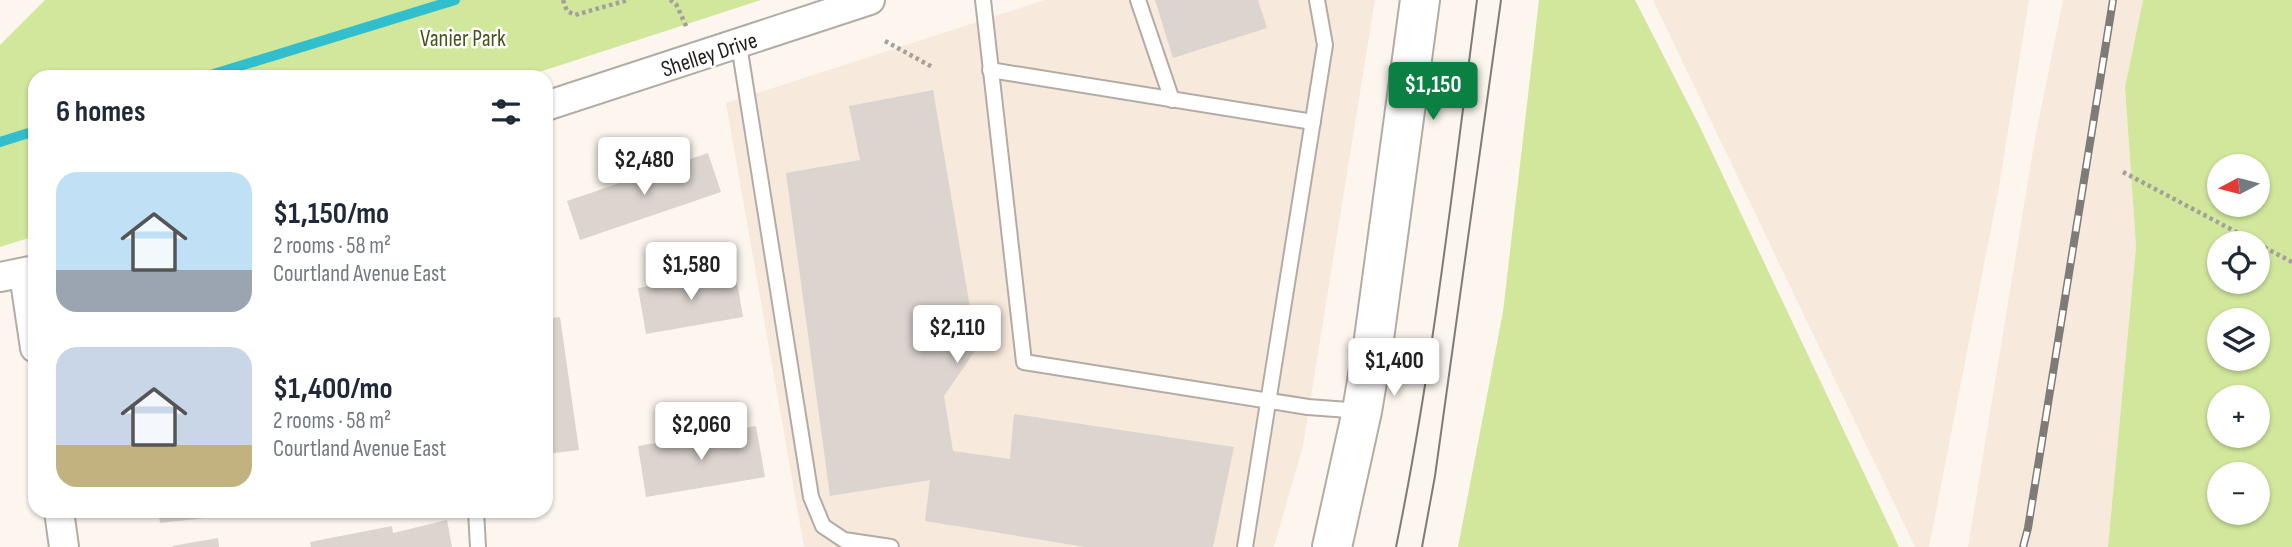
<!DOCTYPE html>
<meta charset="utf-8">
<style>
:root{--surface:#fff;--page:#f2f2f3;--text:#1f2937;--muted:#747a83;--accent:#0b8043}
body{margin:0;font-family:"Sofia Sans Condensed",sans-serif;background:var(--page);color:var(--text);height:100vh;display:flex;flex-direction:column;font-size:26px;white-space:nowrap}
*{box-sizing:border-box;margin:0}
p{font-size:23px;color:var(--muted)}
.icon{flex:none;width:38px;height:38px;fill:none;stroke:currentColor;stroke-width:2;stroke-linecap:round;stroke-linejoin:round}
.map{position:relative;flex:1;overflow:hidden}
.side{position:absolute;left:28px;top:70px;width:525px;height:448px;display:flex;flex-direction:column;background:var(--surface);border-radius:21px;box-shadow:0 2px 5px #0004}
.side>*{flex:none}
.needle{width:46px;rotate:263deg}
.controls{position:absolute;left:2207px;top:154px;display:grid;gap:14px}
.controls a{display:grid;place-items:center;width:63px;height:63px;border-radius:50%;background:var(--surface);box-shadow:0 2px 5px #0004;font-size:35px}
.price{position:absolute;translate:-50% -60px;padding:0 16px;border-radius:7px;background:#fff;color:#222;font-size:23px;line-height:46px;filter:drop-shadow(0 2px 4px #0008)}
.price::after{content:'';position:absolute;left:50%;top:42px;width:21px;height:16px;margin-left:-10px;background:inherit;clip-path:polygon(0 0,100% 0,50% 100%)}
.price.active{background:var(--accent);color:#fff}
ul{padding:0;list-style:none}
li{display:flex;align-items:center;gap:21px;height:175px;padding:0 28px}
li span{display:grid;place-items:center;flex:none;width:196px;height:140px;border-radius:21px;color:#555}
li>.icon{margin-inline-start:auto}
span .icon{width:84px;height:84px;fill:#fffc;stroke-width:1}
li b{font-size:30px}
h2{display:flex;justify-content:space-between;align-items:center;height:84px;padding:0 28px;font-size:30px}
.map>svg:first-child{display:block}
</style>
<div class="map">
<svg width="2292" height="547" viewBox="0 0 2292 547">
<rect width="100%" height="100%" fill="#fdf6ef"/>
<g fill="#f7eadc">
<path d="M1045,0H1375L1303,446L1274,547H804L726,103Z"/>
<path d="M1653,0H2029L1998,193L1929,547H1915Z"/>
<path d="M2063,0H2143L2125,87L2136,246L2108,547H1968L2034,144Z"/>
</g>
<g fill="#d1e79c" fill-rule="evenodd">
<path d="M45,0H761L524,77H35V236L0,247V45Z"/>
<path d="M1539,0H1635L1699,125L1899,547H1458L1503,312Z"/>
<path d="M2143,0H2292V547H2108L2136,246L2125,87ZM2219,166H2258V205H2219ZM2219,243H2258V282H2219ZM2258,320V359H2219V320ZM2258,397V436H2219V397ZM2258,474V513H2219V474Z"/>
</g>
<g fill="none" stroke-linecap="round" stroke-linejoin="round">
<g stroke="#31becd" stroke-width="10">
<path d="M204,77L455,0"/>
<path d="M0,142L35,131"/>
</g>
</g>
<g fill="#dcd4ce">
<path d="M1155,0H1258L1267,28L1173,58Z"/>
<path d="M933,90L977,348L944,396L953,451L1010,459L1014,414L1234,447L1213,547H1085L925,521L930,480L830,496L786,173L860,160L849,106Z"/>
<path d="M708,153L721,192L580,240L567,201Z"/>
<path d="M735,270L743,317L646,334L638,288Z"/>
<path d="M560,317L579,450L546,454V319Z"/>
<path d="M756,426L765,477L646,497L638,446Z"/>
<path d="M158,511H204L205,518L160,523Z"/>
<path d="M447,520L452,547H311L310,542L392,526L393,533Z"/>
<path d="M218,538L219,547H173L172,546Z"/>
</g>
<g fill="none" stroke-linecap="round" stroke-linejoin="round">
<g stroke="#b2aca5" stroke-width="18">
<g id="lane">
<path d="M983,0L1024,362L1308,407L1362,411"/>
<path d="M1138,0L1172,100"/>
<path d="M739,45L811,497L823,526L844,540L891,547"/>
<path d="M990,70L1313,122"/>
<path d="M476,511L478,547"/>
<path d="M1245,547L1325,45L1317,0"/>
</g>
</g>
<g stroke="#b2aca5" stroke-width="32">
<g id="street">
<path d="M546,106L870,0"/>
<path d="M24,274L35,348"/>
<path d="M0,277L35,270"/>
<path d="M59,511L64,547"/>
</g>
</g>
<g stroke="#b2aca5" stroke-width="42">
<path id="secondary" d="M1332,547L1362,411L1373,346L1420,0"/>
</g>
<g stroke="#a59f9a" stroke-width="4.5" stroke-dasharray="3.5 3.5" stroke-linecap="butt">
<path d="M563,0L567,11L575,15L628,0"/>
<path d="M670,0L676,4L687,28"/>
<path d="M885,41L934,68"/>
<path d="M2123,172L2257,243"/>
<path d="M2258,244L2292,262"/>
</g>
<use href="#lane" stroke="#fff" stroke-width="14"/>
<use href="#street" stroke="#fff" stroke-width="28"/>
<use href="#secondary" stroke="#fff" stroke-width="38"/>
<g stroke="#7f7b76" stroke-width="2">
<path d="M1396,547C1433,366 1453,183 1477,0"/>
<path d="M1422,547L1435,476L1501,0"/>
</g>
<g stroke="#7f7b76" stroke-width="8">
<path id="rail" d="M2023,547L2028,528L2113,0"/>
</g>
<use href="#rail" stroke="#fff" stroke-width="5" stroke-dasharray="16" stroke-linecap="butt"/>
</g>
<g text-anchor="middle" stroke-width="5" stroke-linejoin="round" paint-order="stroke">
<g font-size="23" fill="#475618" stroke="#fff">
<text x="463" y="46">Vanier Park</text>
</g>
<g font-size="23" fill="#221f1c" stroke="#fff">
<text transform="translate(709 54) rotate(-18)" y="8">Shelley Drive</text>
</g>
</g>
</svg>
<div class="controls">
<a><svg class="needle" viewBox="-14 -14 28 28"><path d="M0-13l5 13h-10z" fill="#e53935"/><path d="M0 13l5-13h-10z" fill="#747a83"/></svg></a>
<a><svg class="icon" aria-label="locate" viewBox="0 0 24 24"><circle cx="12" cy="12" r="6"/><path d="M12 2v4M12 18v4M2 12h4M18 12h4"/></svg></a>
<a><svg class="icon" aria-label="layers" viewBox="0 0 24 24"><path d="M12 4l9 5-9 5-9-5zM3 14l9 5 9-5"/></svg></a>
<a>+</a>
<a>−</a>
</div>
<b class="price active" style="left:1433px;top:122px">$1,150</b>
<b class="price" style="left:644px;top:197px">$2,480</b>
<b class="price" style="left:691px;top:302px">$1,580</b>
<b class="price" style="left:957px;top:365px">$2,110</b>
<b class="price" style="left:1394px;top:398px">$1,400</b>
<b class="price" style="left:701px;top:462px">$2,060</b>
<section class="side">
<h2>6 homes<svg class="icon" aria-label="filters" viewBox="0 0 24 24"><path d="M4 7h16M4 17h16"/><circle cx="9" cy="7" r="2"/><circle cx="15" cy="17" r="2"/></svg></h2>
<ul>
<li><span style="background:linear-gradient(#bfe0f5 70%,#9aa5b1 0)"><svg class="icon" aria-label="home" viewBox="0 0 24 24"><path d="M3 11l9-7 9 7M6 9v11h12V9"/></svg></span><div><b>$1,150/mo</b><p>2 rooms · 58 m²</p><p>Courtland Avenue East</p></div></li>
<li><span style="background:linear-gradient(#c9d6e8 70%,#c2b280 0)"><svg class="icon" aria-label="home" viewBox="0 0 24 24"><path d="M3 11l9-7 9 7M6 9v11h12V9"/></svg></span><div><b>$1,400/mo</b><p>2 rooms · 58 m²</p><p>Courtland Avenue East</p></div></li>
</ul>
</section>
</div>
